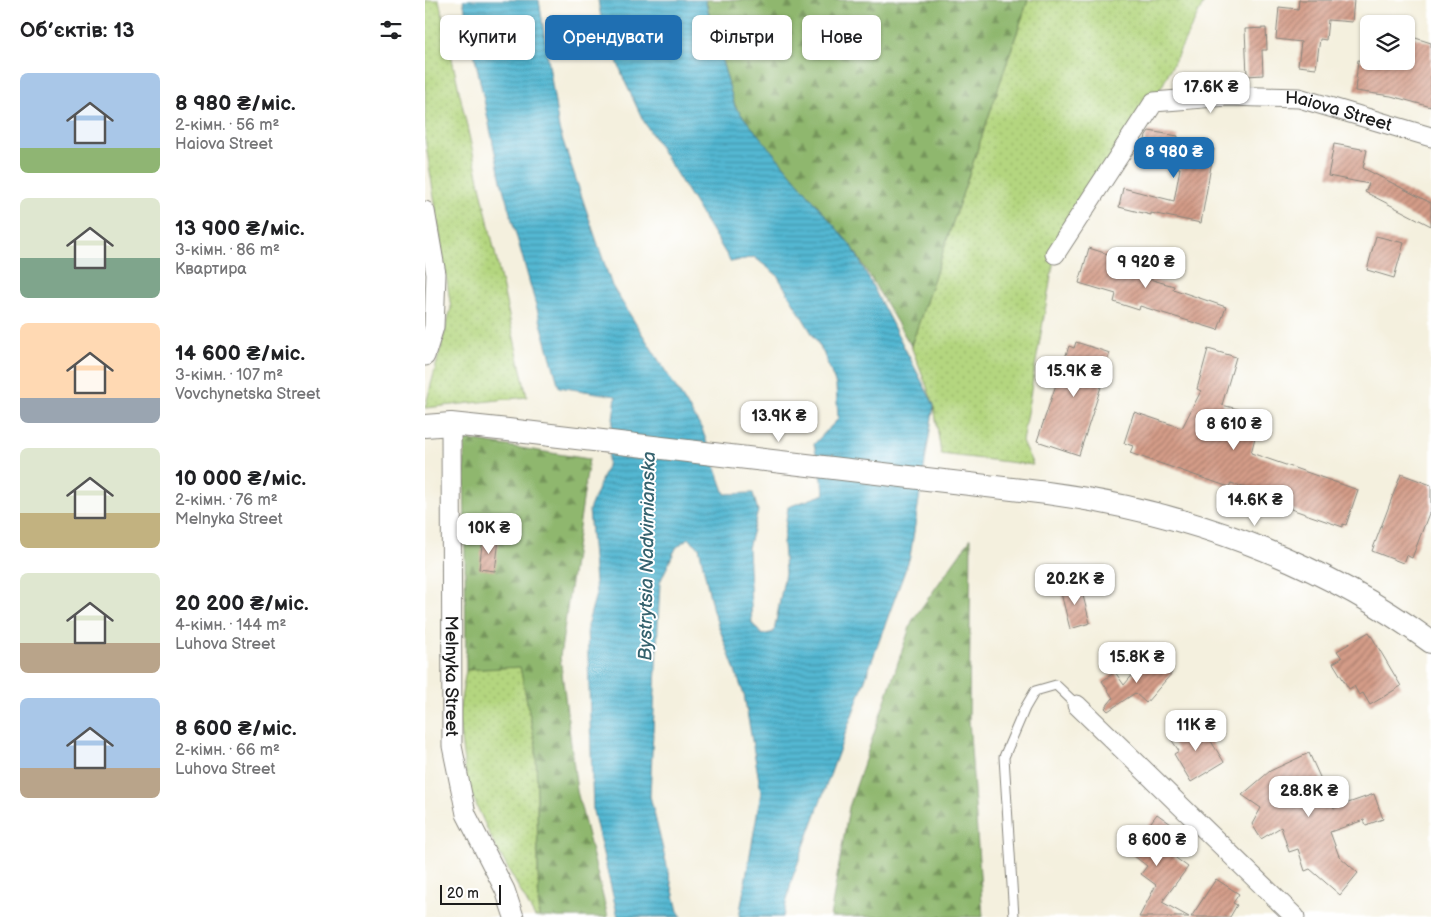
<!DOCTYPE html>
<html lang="uk">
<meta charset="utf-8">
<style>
:root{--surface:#fff;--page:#f6f6f6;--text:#202124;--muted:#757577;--accent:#1f6fb2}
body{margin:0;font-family:"Balsamiq Sans",sans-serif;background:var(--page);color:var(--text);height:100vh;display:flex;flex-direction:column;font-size:19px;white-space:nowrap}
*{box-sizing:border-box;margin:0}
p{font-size:16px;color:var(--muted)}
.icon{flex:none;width:28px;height:28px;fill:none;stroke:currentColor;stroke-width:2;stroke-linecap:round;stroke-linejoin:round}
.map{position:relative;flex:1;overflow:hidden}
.panel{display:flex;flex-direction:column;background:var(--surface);width:425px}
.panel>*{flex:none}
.hud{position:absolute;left:15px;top:15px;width:475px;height:45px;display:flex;gap:10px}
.controls{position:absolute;left:935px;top:15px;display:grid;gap:10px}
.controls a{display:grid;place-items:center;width:55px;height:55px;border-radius:8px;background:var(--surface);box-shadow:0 1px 4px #0004;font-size:25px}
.scale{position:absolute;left:15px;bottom:12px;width:61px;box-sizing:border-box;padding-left:5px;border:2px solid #1c1c1c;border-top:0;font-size:14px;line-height:18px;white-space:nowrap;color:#1c1c1c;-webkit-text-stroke:4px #fff;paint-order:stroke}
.price{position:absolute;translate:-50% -42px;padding:0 11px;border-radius:10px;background:#fff;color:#222;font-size:16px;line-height:32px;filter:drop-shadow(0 1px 2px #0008)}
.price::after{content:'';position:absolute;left:50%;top:30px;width:15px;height:11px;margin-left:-8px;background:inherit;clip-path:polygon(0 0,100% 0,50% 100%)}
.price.current{background:var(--accent);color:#fff}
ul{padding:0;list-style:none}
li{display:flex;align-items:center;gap:15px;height:125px;padding:0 20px}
li span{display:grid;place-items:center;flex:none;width:140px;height:100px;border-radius:8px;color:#555}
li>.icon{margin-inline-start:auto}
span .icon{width:60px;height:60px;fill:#fffc;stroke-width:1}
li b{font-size:21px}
h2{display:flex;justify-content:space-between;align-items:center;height:60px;padding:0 20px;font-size:21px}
.chip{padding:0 18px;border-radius:8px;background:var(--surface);box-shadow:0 1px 4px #0004;font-size:18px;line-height:45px}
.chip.current{background:var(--accent);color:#fff}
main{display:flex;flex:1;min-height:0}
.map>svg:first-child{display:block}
</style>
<main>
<section class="panel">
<h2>Об’єктів: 13<svg class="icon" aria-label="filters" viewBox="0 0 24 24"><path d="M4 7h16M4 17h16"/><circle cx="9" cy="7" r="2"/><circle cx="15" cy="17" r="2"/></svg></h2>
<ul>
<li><span style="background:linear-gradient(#a9c7e8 75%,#8fb573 0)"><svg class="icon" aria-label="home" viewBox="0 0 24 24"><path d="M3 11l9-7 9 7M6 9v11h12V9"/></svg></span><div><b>8 980 ₴/міс.</b><p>2-кімн. · 56 m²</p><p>Haiova Street</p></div></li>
<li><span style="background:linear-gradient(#dfe7d0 60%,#7fa58c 0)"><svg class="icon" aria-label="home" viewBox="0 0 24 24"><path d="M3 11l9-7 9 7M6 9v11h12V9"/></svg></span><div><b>13 900 ₴/міс.</b><p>3-кімн. · 86 m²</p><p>Квартира</p></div></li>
<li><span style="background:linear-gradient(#ffd9b3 75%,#9aa5b1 0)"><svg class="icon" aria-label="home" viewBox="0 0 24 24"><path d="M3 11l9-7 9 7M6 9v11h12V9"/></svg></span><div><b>14 600 ₴/міс.</b><p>3-кімн. · 107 m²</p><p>Vovchynetska Street</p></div></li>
<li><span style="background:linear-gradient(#dfe7d0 65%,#c2b280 0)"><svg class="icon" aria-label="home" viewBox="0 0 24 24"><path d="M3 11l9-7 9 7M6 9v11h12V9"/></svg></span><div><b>10 000 ₴/міс.</b><p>2-кімн. · 76 m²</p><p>Melnyka Street</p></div></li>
<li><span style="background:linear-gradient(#dfe7d0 70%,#b9a48a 0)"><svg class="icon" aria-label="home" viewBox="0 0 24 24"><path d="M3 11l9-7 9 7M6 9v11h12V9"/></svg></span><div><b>20 200 ₴/міс.</b><p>4-кімн. · 144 m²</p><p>Luhova Street</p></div></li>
<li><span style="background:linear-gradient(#a9c7e8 70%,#b9a48a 0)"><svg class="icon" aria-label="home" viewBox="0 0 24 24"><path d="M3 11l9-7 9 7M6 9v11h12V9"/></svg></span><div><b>8 600 ₴/міс.</b><p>2-кімн. · 66 m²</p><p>Luhova Street</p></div></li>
</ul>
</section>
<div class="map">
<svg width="1006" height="917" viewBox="0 0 1006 917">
<defs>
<pattern id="grass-dots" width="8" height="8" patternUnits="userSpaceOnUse" patternTransform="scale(1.25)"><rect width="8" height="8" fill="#b4d67f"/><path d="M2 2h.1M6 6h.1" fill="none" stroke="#9ab76d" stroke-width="1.8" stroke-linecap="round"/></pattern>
<pattern id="forest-firs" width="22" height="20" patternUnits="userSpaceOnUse" patternTransform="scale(1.25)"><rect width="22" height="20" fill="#8fb76e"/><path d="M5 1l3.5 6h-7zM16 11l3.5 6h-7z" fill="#74945a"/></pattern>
<pattern id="water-rules" width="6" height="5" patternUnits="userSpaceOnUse" patternTransform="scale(1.25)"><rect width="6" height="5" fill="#53b7d2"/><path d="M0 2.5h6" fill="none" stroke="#4494aa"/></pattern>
<pattern id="building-hatch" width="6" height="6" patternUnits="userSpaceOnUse" patternTransform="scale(1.25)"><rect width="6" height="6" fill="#d49c88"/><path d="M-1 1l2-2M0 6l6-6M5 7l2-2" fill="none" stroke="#ab7e6e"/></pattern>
</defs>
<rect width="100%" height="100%" fill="#fff"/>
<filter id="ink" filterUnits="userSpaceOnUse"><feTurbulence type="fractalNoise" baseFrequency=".02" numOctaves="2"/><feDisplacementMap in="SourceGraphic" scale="10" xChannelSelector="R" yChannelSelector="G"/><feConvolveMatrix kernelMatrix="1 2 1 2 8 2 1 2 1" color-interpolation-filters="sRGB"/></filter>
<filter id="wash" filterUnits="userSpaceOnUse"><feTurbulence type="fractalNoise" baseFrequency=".0096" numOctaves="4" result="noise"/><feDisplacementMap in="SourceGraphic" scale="20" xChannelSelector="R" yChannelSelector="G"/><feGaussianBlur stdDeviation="1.12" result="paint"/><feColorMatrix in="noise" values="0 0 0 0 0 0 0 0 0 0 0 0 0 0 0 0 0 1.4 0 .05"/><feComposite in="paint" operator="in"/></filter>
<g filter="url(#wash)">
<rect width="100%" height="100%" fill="#f4f0de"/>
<g fill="url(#grass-dots)" stroke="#68794e">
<path d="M0,0H14L102,397L0,408L26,308L0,138Z"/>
<path d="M603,0H780L729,102L630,254L597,441L608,465L516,454L509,405L486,346Z"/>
<path d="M95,666L111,747L114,917H110L68,842L42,784L33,717L41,670Z"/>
</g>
<g fill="url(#forest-firs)" stroke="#566a45">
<path d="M280,0H603L486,346L428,248L310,107Z"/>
<path d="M39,439L164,459L135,657L152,791L183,917H114L111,747L95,667L41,670Z"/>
<path d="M546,538L544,720L558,917H405L424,807L487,621Z"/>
</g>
<path fill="url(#water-rules)" stroke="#386a77" d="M38,0H114L134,129L187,286L277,429L300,494L328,493L333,511L323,548L327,623L337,635L349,632L360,573L358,543L363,507L400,494L389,444L413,419L411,385L398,352L352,275L329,257L306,262L218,120L200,82L176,18L173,0H280L310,107L428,248L509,405L485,557L367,879L358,917H314L336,792L319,695L288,611L274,547L263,538L251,548L235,582L225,796L253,911L257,917H193L168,811L162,626L171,594L164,510L182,466L191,396L134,387L76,181Z"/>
<g id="blocks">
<g fill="url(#building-hatch)">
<path d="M874,0H929L927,22L903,20L901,40L895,39L891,68L873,66L876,42L851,39L854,7L873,9Z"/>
<path d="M841,28L842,50H837L838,75L822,76L820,29Z"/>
<path d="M981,35L1006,43V107L966,96L930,91L933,60L981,65Z"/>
<path d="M724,131L753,136L752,143L789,149L776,223L726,213V215L694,207L698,188L749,201L755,168L716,161L721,135Z"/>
<path d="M909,144L942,150L938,168L1006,203V226L940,192L944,184L903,176Z"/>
<path d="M951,236L979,243L969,278L942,270Z"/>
<path d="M664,248L689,256V254L712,258V257L729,261L724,279L749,286L748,289L801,307L793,330L715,306L714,310L689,302L691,294L654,283Z"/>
<path d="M651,342L685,353L682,361L684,362L654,455L612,441L644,346L649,348Z"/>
<path d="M783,349L811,357L797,405L836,415L826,453L933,490L921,525L918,524V527L834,498L836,493L806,483L804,487L705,453L708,446L699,443L709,412L757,428L776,391L772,389Z"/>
<path d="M976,474L1006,485V508L987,558L981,555L978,563L947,551Z"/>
<path d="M58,538L74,540L70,571L54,569Z"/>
<path d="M655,584L665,623L645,629L635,589Z"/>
<path d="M944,632L976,686L945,705L938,693L934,695L929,686L924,689L908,663L917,658L912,651Z"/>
<path d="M721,659L728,665L732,661L747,673L721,703L710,693L683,711L680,708L688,698L677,681L690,672L699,685Z"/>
<path d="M774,722L799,762L766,782L749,754L754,751L746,739Z"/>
<path d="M884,753L909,808L949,794L958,819L941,825L939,820L905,832L914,856L933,873L915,895L885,869L880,871L873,849L864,852L856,827L836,839L827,824L836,808L817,795L845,771Z"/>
<path d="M732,814L746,824L732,844L763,867L737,902L764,917H714L731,885L716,874L722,866L704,852L707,848L700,843L710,829L717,834Z"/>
<path d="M791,879L814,894L808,903L812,905L805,917H766Z"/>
</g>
</g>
</g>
<g filter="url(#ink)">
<use href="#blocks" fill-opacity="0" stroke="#88867d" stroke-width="1"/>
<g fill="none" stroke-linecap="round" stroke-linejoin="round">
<g stroke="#88867d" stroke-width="11">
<path id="service" d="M589,917L579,757L600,708L610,691L631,685L652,705"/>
</g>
<g stroke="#88867d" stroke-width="21">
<g id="minor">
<path d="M0,211L11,274L9,327L0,356"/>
<path id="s1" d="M630,254L729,102L802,96L874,98L1006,137"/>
<path id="s2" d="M26,424L27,746L41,814L80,890L89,917"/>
<path d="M652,705L870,917"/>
</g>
</g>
<g stroke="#88867d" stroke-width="24">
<path id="tertiary" d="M0,426L26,424L83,430L622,493C759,511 895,560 1006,642"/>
</g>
<use href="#service" stroke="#fff" stroke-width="9"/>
<use href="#minor" stroke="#fff" stroke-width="19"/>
<use href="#tertiary" stroke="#fff" stroke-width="22"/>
</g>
</g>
<g text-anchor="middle" stroke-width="4" stroke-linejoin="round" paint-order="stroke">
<g font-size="18" fill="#1c1c1c" stroke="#fff">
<text dy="6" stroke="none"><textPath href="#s1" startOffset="368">Haiova Street</textPath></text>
<text dy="6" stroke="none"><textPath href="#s2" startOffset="252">Melnyka Street</textPath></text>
</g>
<g font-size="19" font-style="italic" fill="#35626e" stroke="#fff">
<text transform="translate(221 556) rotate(-89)" y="7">Bystrytsia Nadvirnianska</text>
</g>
</g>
</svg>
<div class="controls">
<a><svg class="icon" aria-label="layers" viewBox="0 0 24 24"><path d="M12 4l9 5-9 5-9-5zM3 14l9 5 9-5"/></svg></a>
</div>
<div class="scale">20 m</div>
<b class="price" style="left:786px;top:114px">17.6K ₴</b>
<b class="price current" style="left:749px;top:179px">8 980 ₴</b>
<b class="price" style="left:721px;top:289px">9 920 ₴</b>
<b class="price" style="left:649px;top:398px">15.9K ₴</b>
<b class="price" style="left:354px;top:443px">13.9K ₴</b>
<b class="price" style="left:809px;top:451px">8 610 ₴</b>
<b class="price" style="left:830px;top:527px">14.6K ₴</b>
<b class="price" style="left:64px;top:555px">10K ₴</b>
<b class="price" style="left:650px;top:606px">20.2K ₴</b>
<b class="price" style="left:712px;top:684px">15.8K ₴</b>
<b class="price" style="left:771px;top:752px">11K ₴</b>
<b class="price" style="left:884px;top:818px">28.8K ₴</b>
<b class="price" style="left:732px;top:867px">8 600 ₴</b>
<div class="hud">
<a class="chip">Купити</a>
<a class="chip current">Орендувати</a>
<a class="chip">Фільтри</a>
<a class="chip">Нове</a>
</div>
</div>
</main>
